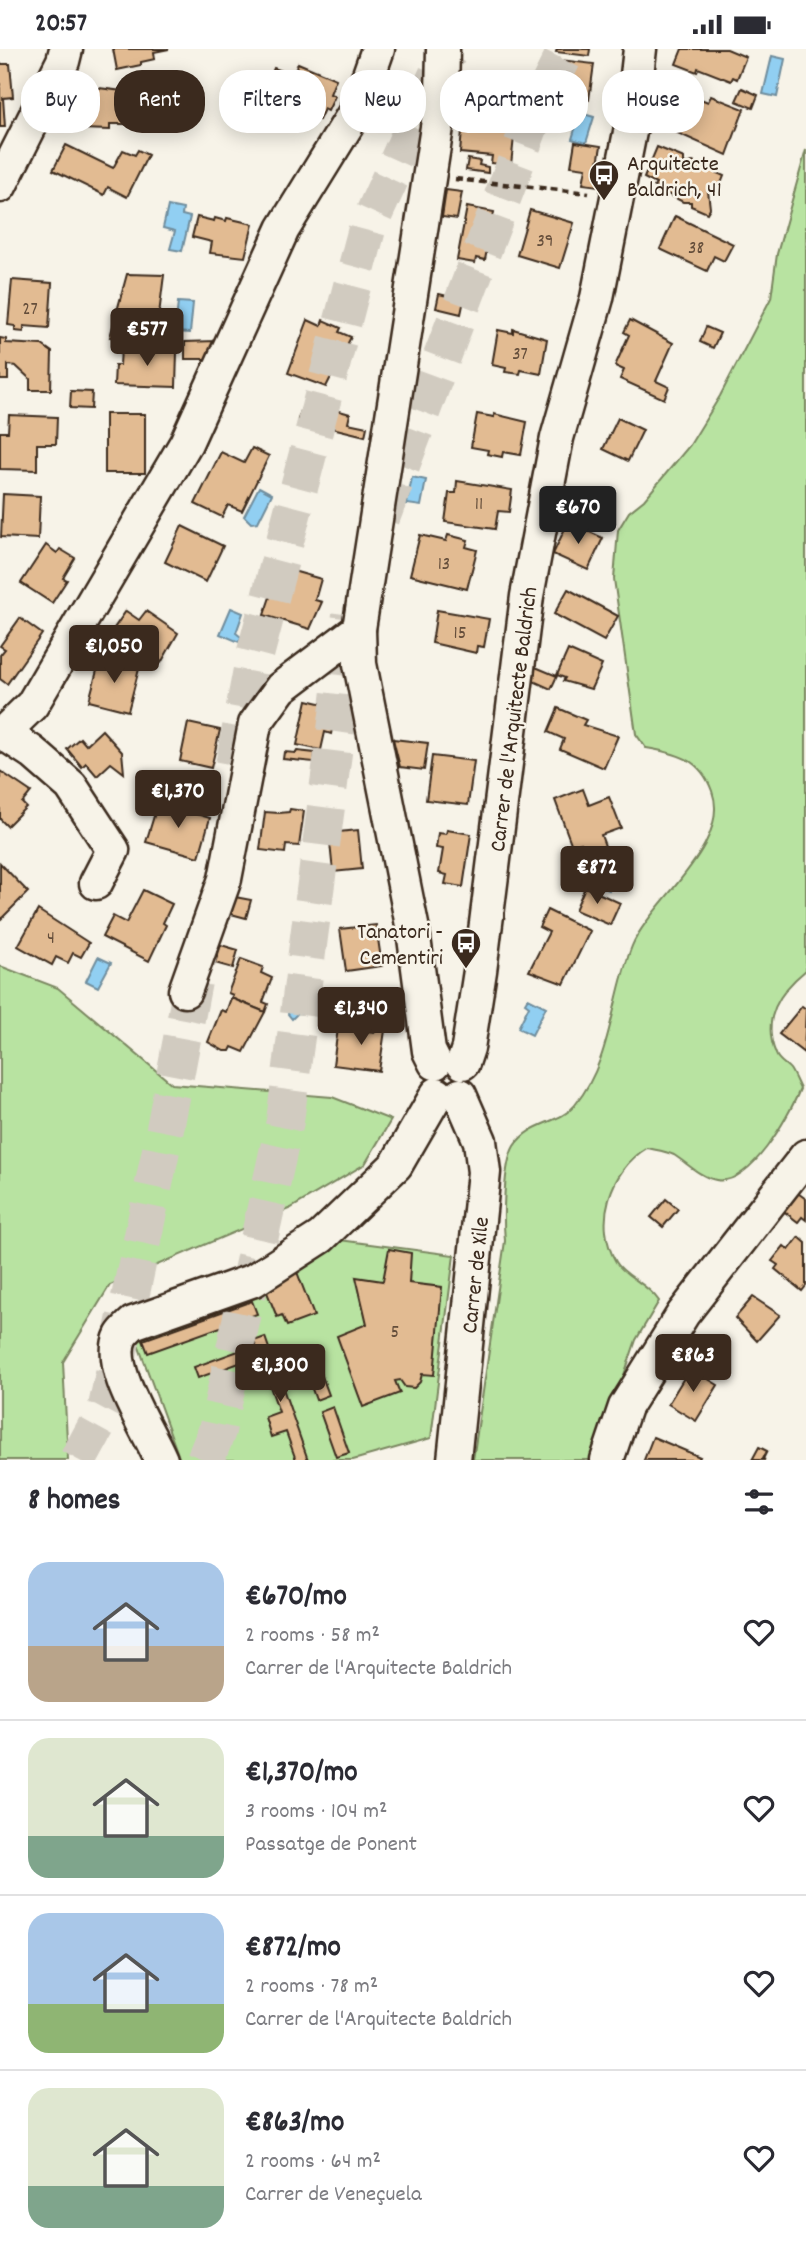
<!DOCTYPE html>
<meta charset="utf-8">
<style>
:root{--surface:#fff;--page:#f7f7f7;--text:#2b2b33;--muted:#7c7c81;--line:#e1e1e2;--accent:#3b2a1e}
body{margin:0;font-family:Dekko,sans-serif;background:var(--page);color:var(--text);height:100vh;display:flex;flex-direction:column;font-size:26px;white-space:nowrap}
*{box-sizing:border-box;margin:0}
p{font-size:23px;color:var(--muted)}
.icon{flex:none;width:38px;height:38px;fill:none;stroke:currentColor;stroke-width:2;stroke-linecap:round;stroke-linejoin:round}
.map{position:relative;height:1411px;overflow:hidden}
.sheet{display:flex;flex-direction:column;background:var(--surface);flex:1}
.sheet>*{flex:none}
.guide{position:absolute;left:21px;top:21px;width:765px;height:63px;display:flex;gap:14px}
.price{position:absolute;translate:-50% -60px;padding:0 16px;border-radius:7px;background:var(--accent);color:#fff;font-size:23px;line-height:46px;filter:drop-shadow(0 2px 4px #0008)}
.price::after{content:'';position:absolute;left:50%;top:42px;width:21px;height:16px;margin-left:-10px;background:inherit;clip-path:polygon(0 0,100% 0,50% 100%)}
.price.current{background:#222;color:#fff}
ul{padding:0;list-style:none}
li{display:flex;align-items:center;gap:21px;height:175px;padding:0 28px}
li+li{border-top:2px solid var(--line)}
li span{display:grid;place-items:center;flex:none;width:196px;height:140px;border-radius:21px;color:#555}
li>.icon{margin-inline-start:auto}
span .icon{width:84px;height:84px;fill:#fffc;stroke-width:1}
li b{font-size:30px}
h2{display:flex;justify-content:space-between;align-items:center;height:84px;padding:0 28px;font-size:30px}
.tag{padding:0 24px;border-radius:28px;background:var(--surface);box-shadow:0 4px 18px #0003;font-size:24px;line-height:63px}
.tag.current{background:var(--accent);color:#fff}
.status{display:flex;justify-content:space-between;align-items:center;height:49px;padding:0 35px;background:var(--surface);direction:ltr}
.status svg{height:19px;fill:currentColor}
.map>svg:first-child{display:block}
</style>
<div class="status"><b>20:57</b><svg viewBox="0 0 49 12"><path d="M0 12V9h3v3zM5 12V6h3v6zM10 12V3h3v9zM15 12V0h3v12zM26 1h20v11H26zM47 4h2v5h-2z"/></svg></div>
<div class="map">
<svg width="806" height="1411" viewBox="0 0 806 1411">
<rect width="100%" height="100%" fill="#f7f3e8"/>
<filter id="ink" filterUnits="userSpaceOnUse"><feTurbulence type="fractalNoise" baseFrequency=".0143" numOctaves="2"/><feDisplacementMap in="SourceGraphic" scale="14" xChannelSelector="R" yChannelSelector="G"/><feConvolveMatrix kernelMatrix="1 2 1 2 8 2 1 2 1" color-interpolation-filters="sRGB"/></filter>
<g filter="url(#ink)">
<g fill="#b8e3a1" stroke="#7a8660" stroke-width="2">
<path d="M806,101V921C779,943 761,970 776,1005C778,1012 786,1015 790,1020C794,1026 797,1034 800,1040C789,1067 750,1138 716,1131C700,1128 687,1114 674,1106C666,1102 656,1101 647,1099C610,1121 593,1174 616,1213C624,1227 647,1234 659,1252L636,1291L595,1411H473L505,1192C503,1170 503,1116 514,1097C530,1072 560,1075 575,1056C612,1011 611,949 632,897C650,853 732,796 712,742C700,709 678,705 646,699L636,685L614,530L618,481L629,463L644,451L690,396L720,347L771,249L777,205Z"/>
<path d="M0,917L58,939L172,1035L332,1048L391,1071L365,1115L291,1159L110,1236L63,1313L68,1411H0Z"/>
<path d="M332,1190L454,1206L431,1389L353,1411H180L132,1279Z"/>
</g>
<g fill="#91cff2" stroke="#6f8d9d" stroke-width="2">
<path d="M772,7L785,10L777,48L763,45Z"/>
<path d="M580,64L594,68L586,94L572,90Z"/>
<path d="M168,157L183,160L182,166L190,168L182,202L170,200L175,182L163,179Z"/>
<path d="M178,253L193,254L190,284L175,283Z"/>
<path d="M412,428L426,431L421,457L407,455Z"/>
<path d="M259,438L272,445L258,473L251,474L244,467Z"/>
<path d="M231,559L243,564L236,584L241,588L239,593L220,585Z"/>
<path d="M615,813L625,818L622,827L613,831L609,841L595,836L602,819Z"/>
<path d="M98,908L111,914L98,938L86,932Z"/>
<path d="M296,929L311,932L304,965L298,964L292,970L288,965Z"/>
<path d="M528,949L546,958L532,986L518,979L529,957L525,954Z"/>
</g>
<g fill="#e2bb92" stroke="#3b2a1e" stroke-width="2">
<path d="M113,0H169L154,3L155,10L141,13V16L117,21Z"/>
<path d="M557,0H590L589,7L556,3Z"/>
<path d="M682,0H727L746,8L737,30L733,28L731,32L698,19L697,23L676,15Z"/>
<path d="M552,10L594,15L589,51L550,46Z"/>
<path d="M298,14L336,30L330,45L335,47L328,62L324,60L319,71L261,51L274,19L293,26Z"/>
<path d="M0,15H10L13,48L3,49L5,78H0Z"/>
<path d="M91,38L130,43L129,75H110V81L81,80L82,55L88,56V40Z"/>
<path d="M742,39L758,46L753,59L736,52Z"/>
<path d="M688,45L708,53L711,47L744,60L727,106L673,82Z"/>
<path d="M471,53L492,55L490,67L516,69L511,116L491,114L492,107L460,104L463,71L469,72Z"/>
<path d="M575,93L601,97L597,120L609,123L606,138L583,135L586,119L571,117Z"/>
<path d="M66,96L113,119L123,101L135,106L138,101L148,106L127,148L108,138L104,146L53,121Z"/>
<path d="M657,98L684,109V115L693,113L724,127L718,142H708L710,159L707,164L691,157V153H683L654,138L656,135L644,129Z"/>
<path d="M468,110L480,112L479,116L488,118V124L466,121Z"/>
<path d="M446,141L462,143L457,170L442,168Z"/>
<path d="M467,158L494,163L485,211L476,209L475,214L457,211Z"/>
<path d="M530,161L574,174L560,219L517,206Z"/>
<path d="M675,167L733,195L724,212L714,207L707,222L660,200Z"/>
<path d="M197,168L214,172L215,169L226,172L227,169L253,175L245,208L210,204L212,193L192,188Z"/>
<path d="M127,225L164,226L156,289L110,288Z"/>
<path d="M12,231L52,234L49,279L24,277V283L15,282V277L8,276Z"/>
<path d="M439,245L464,251L461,265L436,259Z"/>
<path d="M308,271L321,277L323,271L341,279L339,283L351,288L326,338L288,324Z"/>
<path d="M630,271L673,294L656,332L669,338L664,350L620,330L624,321L615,317L629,286L624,283Z"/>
<path d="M706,278L720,284L713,299L700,293Z"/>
<path d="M513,280L547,290L541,325L521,321L520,325L505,323L506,319L492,316L498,281L513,284Z"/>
<path d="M0,289L6,290V294L42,296L52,303L51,341H30V330L16,317L8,316V331H0Z"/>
<path d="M215,292L208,310H185V293Z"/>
<path d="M121,300L177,302L176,338L114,336L115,316H120Z"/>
<path d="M71,342L92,343L91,360L70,359Z"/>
<path d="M304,353L329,361L323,377L298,370Z"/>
<path d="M336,361L350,365L348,374L367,378L365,387L332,379Z"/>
<rect x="105" y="365" width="40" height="59"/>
<path d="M477,365L494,368V365L527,373L521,406L503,403L502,408L487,405L488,401L471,398Z"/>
<path d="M9,366L57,368L56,395H37V421L0,420V383H8Z"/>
<path d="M618,369L643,381L628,412L603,400Z"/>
<path d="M252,399L269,407L242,462L228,456L222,468L195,455L221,403L244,414Z"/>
<path d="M457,432L512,441L509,463L498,462L495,480L445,473L449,444H456Z"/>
<path d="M3,445L40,447L38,490L1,488Z"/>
<path d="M568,473L603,489L588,521L553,505Z"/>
<path d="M182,477L223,497L206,533L165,513Z"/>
<path d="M420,486L446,492L448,486L468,491L466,498L477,501L467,540L410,526Z"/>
<path d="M46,496L57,504L60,500L75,509L63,529L67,531L52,554L21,534Z"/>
<path d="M286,520L321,530L315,551L322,553L310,580L264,566L272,542L279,544Z"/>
<path d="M568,540L618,567L604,592L554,565Z"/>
<path d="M437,561L489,570L484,598L477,597L476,604L432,594Z"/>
<path d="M126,562L139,571L146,562L178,584L161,614L110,585Z"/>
<path d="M20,569L42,585L7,635L0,630V606L5,600L0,597Z"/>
<path d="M568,601L602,616L591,640L563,632L565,629L557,626Z"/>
<path d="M100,610L139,620L128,662L89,652Z"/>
<path d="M533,617L557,627L551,640L531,631Z"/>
<path d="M307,651L337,658L331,685L325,683L321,701L297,696Z"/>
<path d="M558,659L586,671L583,676L618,687L604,719L560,700L564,690L548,683Z"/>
<path d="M188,674L220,681L211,719L180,712Z"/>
<path d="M102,681L122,703L124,724L111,714L97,727L86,714L82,718L67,700L80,689L86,696Z"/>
<path d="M393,690L428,694L424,721L400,718Z"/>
<path d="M297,702L315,704L314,713L283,710L284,703L296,704Z"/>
<path d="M432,707L474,712L468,756L426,751Z"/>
<path d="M0,722L31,743L22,754L26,758L7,777L0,770Z"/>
<path d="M583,740L589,756L609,748L621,779L601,786L605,797L585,805L581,794L572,797L555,751Z"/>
<path d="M158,754L210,769L199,808L146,793Z"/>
<path d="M290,760L304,762L299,797L286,796L285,804L260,801L265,763L279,764L289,763Z"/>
<path d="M358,781L362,820L333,823L329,784Z"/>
<path d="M447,781L471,785L463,838L445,835L447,826L439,824L443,800L436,799L438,784L446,785Z"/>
<path d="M0,814L28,843L0,871Z"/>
<path d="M585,838L620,854L610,876L575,861Z"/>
<path d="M143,841L172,855L163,874L166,876L149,912L102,888L113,867L126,874Z"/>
<path d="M235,848L251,851L246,869L231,865Z"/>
<path d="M38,861L89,894L81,908L73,904L68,914L56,908L52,916L18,897Z"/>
<path d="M547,861L590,882L564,935L529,922L549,883L539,878Z"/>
<path d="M376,876L382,917L346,922L340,880Z"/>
<path d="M221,896L238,901L233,919L215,914Z"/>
<path d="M241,910L263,918L261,924L272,929L263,953L268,955L265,963L231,949L233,946L228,944Z"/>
<path d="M231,949L265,963L244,1003L232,998L230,1002H224L208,993L221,961L226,963Z"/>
<path d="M802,957L806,960L804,1004L779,985Z"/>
<path d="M377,967L387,968L379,1022L333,1016L338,979L375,983Z"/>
<path d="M795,1142L806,1150V1171L802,1168L798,1173L781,1160Z"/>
<path d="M666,1150L678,1160L663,1178L651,1168Z"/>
<path d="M799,1188L806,1194V1237L802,1242L775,1220L778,1216L772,1212L784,1197L789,1201Z"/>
<path d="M389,1200L411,1204L409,1234L442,1238L434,1326L422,1325L420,1333L414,1339L405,1338L400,1331L395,1332L400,1344L363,1358L337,1287L367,1275L356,1228L383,1232Z"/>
<path d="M297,1223L314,1267L287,1277L282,1266L277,1268L264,1236Z"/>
<path d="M753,1248L780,1266L757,1292L735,1269Z"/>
<path d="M252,1252L257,1265L148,1304L143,1291Z"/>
<path d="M265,1288L308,1411H296L286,1383L271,1388L265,1368L279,1363L254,1292Z"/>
<path d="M241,1301L245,1312L198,1329L194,1318Z"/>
<path d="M313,1303L329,1346L316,1351L300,1307Z"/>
<path d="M690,1319L718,1336L696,1372L668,1355Z"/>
<path d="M333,1358L349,1404L336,1408L320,1363Z"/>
<path d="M653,1388L700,1408L698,1411H644Z"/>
<path d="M759,1398L767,1402L763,1410L765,1411H752Z"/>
</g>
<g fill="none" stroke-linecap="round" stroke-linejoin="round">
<g stroke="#d1cbc0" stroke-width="38" stroke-dasharray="38 19" stroke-linecap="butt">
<path d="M381,469L533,68L567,0"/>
<path d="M234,716L254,610L367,180L447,5"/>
<path d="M78,1411L107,1358L160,1106L198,906"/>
<path d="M205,1411L217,1382L285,1072L351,566"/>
</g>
<g stroke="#3b2a1e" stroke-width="37">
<g id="minor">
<path d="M0,137L63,12L66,0"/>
<path d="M0,683L3,684L32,656L186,394L283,180L357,60L378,0"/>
<path d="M3,684L32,703L71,737L113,801L96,834"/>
<path d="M185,942L225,830L255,675L281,639L359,580"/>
<path d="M435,1014L429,1002L413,881L360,615L359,580L442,46L443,0"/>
<path d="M463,1014L468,999L480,922L527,547L557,389L597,249L631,78L640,0"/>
<path d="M161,1411C149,1381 105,1318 121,1287C124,1282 129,1278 133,1274L254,1231L321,1188L396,1116L437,1045"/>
<path d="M454,1411L484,1123L480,1092L460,1046"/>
<path d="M607,1411L625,1358L683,1265L806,1107"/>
</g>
</g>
<path stroke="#3b2a1e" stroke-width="4.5" stroke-dasharray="7 5" stroke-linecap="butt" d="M455,130L589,144"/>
<use href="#minor" stroke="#f7f3e8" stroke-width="32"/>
</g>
</g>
<defs>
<g id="bus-pin" transform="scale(1.575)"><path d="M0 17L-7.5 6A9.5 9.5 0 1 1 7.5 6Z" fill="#3b2a1e" stroke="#f7f3e8"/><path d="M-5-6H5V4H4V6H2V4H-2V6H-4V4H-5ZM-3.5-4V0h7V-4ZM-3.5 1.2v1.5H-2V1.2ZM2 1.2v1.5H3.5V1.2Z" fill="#fff"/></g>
</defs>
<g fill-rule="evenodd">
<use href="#bus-pin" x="604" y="126"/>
<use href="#bus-pin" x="466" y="894"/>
</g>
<g text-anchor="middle" stroke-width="5" stroke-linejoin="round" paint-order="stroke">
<g font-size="19" fill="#654e3b">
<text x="545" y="197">39</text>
<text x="696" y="204">38</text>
<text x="30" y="265">27</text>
<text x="520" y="310">37</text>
<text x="479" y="460">11</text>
<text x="444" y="520">13</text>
<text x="460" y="589">15</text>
<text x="51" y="894">4</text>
<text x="395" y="1288">5</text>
</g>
<g font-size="23" fill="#3b2a1e" stroke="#f7f3e8" text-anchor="start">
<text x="627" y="121">Arquitecte<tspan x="627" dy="26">Baldrich, 41</tspan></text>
<text x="443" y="889" text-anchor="end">Tanatori -<tspan x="443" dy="26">Cementiri</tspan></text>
</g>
<g font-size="23" fill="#3b2a1e" stroke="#f7f3e8">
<text transform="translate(512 670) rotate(-83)" y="8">Carrer de l'Arquitecte Baldrich</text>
<text transform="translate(474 1226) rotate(-84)" y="8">Carrer de Xile</text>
</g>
</g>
</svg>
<b class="price" style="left:147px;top:319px">€577</b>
<b class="price current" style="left:578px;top:497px">€670</b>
<b class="price" style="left:114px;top:636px">€1,050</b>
<b class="price" style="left:178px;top:781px">€1,370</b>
<b class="price" style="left:597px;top:857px">€872</b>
<b class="price" style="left:361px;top:998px">€1,340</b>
<b class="price" style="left:693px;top:1345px">€863</b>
<b class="price" style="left:280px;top:1355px">€1,300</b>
<div class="guide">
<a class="tag">Buy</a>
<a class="tag current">Rent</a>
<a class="tag">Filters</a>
<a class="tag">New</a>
<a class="tag">Apartment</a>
<a class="tag">House</a>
</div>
</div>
<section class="sheet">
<h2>8 homes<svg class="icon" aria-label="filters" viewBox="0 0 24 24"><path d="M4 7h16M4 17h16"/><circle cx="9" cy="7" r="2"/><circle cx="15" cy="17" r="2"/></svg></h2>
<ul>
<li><span style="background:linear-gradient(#a9c7e8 60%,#b9a48a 0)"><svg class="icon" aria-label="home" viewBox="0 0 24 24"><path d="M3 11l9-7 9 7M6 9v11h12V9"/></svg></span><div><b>€670/mo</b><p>2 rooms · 58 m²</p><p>Carrer de l'Arquitecte Baldrich</p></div><svg class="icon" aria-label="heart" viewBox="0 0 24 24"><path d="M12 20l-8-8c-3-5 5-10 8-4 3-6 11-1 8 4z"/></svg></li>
<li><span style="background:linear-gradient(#dfe7d0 70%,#7fa58c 0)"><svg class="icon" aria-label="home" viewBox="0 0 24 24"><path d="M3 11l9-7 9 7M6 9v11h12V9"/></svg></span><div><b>€1,370/mo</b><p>3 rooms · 104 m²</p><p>Passatge de Ponent</p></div><svg class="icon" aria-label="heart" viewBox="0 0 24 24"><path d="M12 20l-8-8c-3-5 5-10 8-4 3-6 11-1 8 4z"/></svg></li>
<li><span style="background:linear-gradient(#a9c7e8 65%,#8fb573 0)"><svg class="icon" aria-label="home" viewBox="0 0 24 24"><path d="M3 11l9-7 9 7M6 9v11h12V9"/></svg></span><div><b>€872/mo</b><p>2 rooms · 78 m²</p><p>Carrer de l'Arquitecte Baldrich</p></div><svg class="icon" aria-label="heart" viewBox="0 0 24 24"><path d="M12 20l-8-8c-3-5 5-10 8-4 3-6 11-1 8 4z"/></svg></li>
<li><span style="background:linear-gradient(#dfe7d0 70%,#7fa58c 0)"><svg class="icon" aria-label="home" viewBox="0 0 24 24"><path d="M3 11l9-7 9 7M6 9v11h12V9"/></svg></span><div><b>€863/mo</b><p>2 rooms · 64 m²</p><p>Carrer de Veneçuela</p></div><svg class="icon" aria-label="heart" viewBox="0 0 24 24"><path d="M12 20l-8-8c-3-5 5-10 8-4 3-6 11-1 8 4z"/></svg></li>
</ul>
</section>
